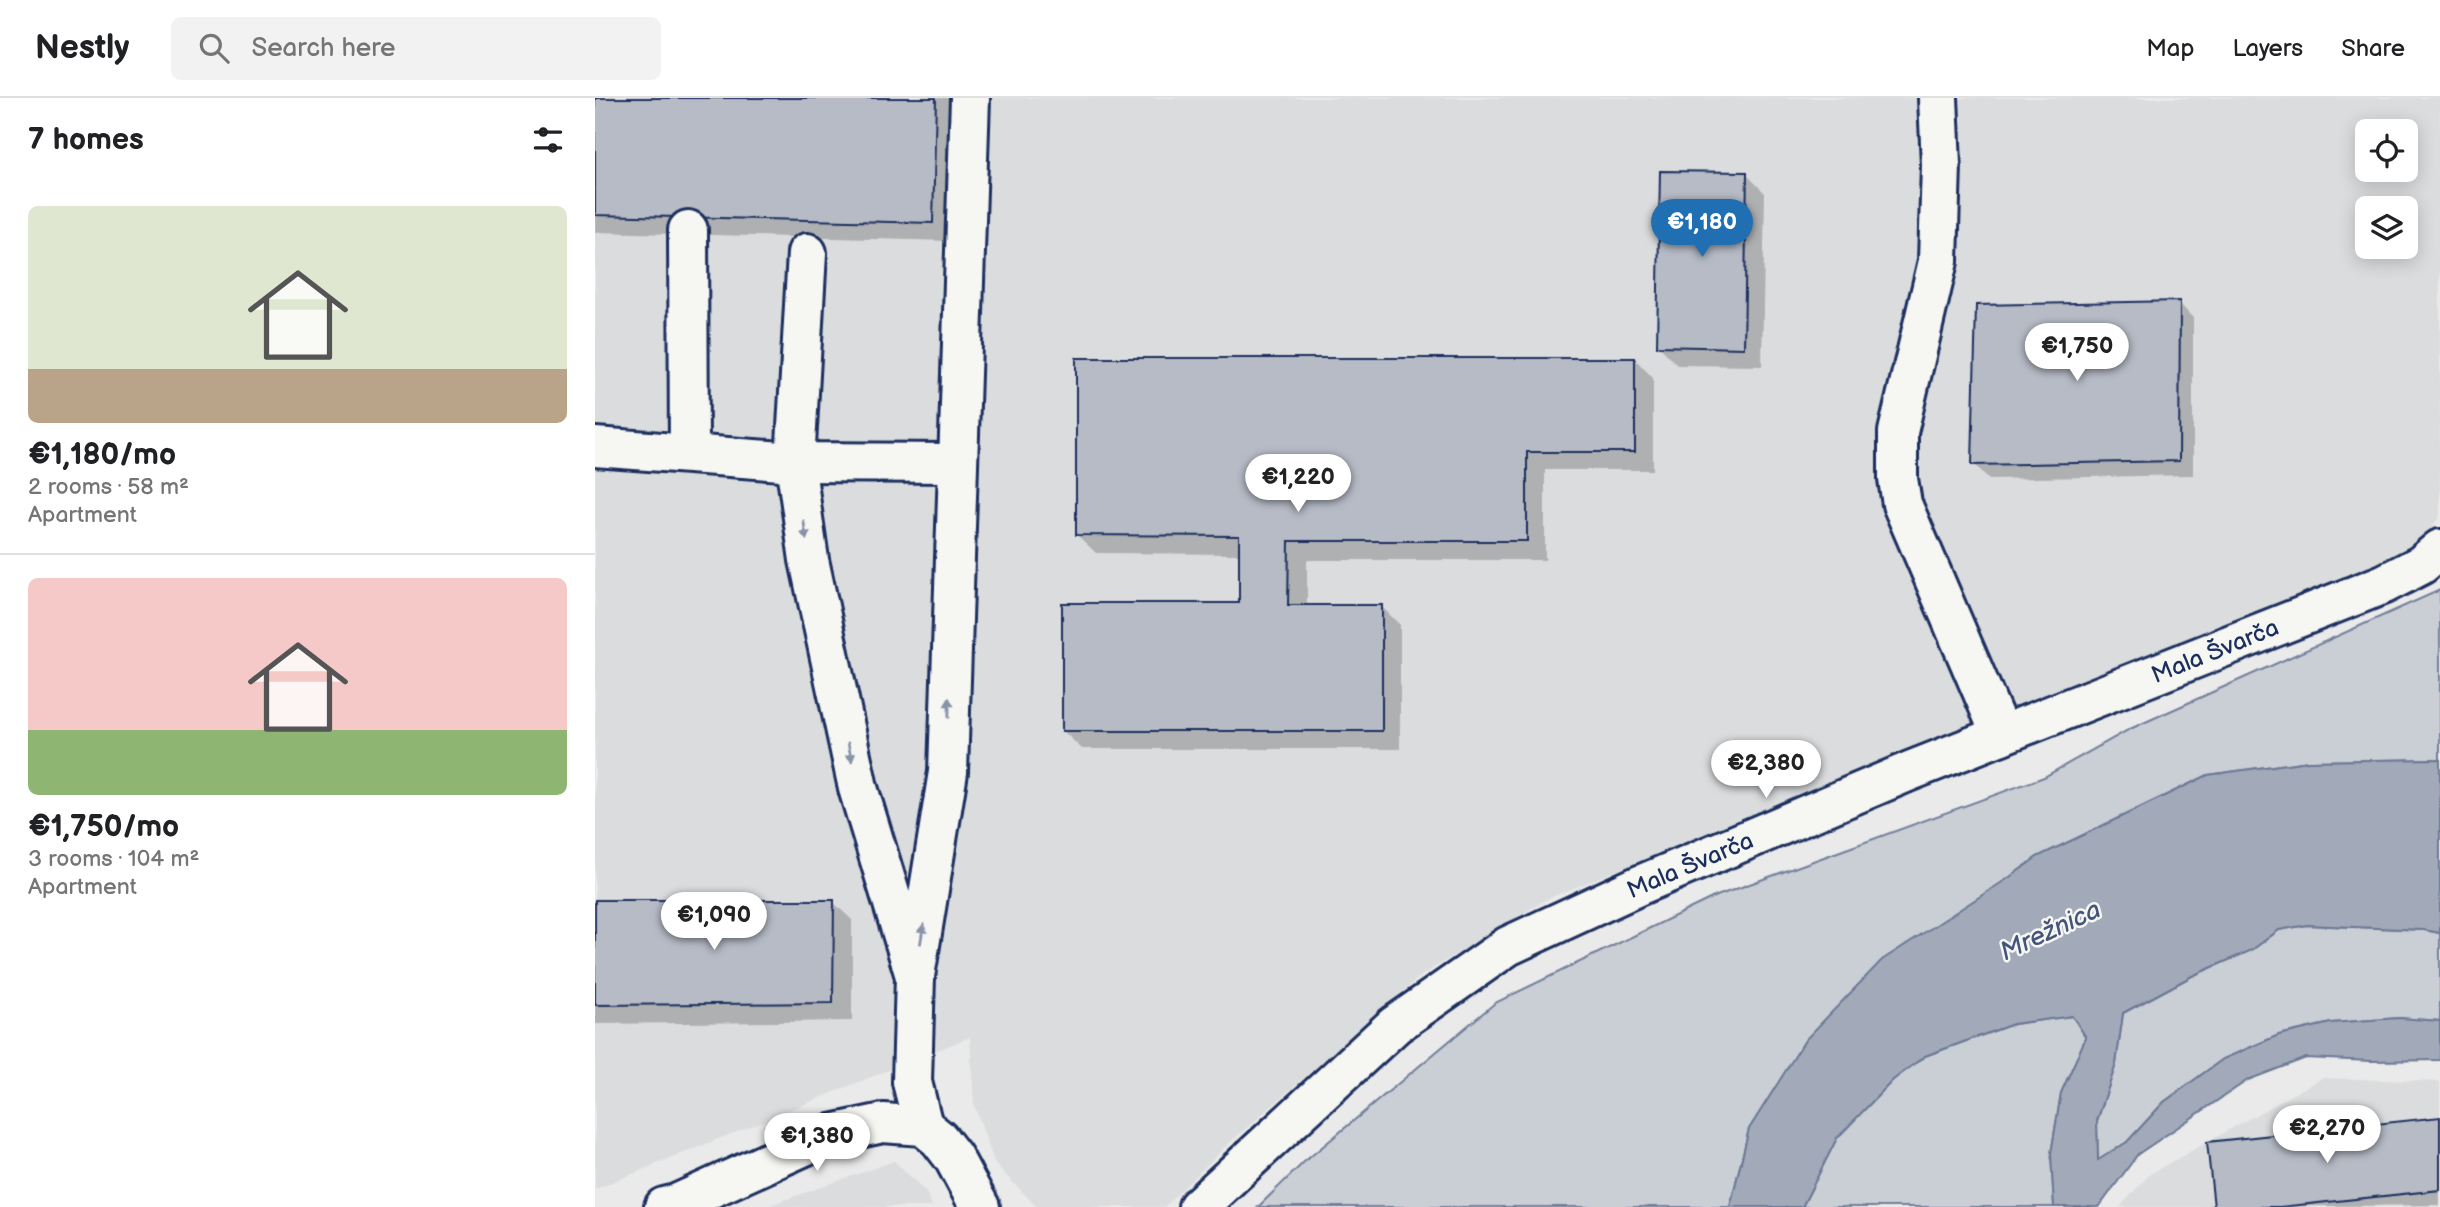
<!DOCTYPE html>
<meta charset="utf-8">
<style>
:root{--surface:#fff;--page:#f2f2f2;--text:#202124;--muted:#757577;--line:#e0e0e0;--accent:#1f6fb2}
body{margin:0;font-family:"Balsamiq Sans",sans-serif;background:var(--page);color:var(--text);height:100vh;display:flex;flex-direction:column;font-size:26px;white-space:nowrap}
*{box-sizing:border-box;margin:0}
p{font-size:23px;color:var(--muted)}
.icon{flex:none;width:38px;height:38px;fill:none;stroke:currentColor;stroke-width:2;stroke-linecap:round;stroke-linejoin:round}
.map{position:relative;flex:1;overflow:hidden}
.drawer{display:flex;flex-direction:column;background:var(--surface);width:595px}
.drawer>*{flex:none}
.tools{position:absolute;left:1760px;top:21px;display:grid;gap:14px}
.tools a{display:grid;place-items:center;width:63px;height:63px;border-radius:10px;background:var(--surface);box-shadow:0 4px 18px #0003;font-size:35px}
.price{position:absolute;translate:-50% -60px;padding:0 16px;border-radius:24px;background:#fff;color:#222;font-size:23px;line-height:46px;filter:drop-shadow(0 2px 4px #0008)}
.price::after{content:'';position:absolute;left:50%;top:42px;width:21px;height:16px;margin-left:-10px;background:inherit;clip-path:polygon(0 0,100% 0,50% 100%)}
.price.selected{background:var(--accent);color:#fff}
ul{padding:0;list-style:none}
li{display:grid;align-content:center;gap:14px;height:371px;padding:0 28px}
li+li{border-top:2px solid var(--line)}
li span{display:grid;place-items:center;height:217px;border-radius:10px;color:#555}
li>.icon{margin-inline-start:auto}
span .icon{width:126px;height:126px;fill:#fffc;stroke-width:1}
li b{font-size:30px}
h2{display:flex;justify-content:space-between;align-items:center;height:84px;padding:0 28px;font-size:30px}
header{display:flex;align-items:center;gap:42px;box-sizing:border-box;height:98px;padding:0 35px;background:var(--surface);border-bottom:2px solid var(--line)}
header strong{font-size:33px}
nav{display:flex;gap:38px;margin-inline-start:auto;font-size:24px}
.search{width:490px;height:63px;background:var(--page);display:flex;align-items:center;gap:18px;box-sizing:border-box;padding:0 24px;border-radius:10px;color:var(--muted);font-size:26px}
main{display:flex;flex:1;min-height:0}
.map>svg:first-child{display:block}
</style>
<header>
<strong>Nestly</strong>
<div class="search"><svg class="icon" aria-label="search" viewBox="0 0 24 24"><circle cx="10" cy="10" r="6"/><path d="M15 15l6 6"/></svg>Search here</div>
<nav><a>Map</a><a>Layers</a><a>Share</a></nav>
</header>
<main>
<section class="drawer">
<h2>7 homes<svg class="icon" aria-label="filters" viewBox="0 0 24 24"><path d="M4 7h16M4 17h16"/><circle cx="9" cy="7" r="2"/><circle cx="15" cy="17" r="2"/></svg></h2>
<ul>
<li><span style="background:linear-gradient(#dfe7d0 75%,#b9a48a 0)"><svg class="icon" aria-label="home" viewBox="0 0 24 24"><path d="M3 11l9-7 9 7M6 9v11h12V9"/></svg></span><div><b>€1,180/mo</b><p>2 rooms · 58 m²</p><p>Apartment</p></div></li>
<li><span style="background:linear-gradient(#f6c9c9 70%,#8fb573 0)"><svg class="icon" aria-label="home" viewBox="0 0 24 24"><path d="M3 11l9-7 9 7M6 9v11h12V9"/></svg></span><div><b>€1,750/mo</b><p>3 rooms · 104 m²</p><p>Apartment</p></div></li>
</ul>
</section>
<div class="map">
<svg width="1845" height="1109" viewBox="0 0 1845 1109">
<rect width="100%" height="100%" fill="#e9eae9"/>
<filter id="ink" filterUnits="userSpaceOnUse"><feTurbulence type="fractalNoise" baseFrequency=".0143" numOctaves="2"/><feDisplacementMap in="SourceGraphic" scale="14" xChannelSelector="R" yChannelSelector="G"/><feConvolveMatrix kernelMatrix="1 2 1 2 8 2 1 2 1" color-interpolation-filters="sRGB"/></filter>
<g filter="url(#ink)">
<g fill="#dadcde" fill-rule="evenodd">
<path d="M0,0H1845V418L1813,462L1409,613L952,801L827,877L632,1047L569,1109H442L400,1066L379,1007L375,939L0,1091ZM1773,33H1811V72H1773ZM1773,110H1811V149H1773Z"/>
<path d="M1727,980L1845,984V1109H1525L1555,1076Z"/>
<path d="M299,1063L331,1094L337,1109H170Z"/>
</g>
<g fill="#caced5" stroke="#727e9a" stroke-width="2">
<path d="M1845,492V661L1714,663L1613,677L1442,759L1415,779L1154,1031L1135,1109H663L709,1064L900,905L1119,799L1449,679L1535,631Z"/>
<path d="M1712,827L1829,832L1845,835V923L1804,920L1736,925L1684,937L1628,961L1569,1004L1532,1044L1503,1063L1502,1023L1521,966L1528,915L1597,878L1657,852L1684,832Z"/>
<path d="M1478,918L1491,940L1466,995L1456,1056L1459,1109H1207L1242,1040L1298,982L1330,958L1418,926Z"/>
</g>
<path fill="#a2aaba" stroke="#6c7995" stroke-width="2" d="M1845,661V835L1829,832L1712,827L1684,832L1657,852L1597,878L1528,915L1521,966L1502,1023L1503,1062L1532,1044L1569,1004L1628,961L1684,937L1736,925L1804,920L1845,923V962L1776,963L1711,960L1653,982L1543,1056L1504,1109H1459L1456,1056L1466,995L1491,939L1477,918L1418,926L1330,958L1298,982L1242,1040L1207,1109H1135L1154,1031L1210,942L1287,862L1415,779L1442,759L1613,677L1714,663Z"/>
<g fill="#0003">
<path d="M0,0H360L356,143L0,134Z"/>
<path d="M1151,76L1170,95L1167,268L1082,267L1064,248Z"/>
<path d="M1584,205L1598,220V377L1394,381L1379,366Z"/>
<path d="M1040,261L1058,280V372H950V462H712V509L786,508L805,527V651H487L468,633L646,507V456L501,455L482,437Z"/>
<path d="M0,804H238L257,822V923L0,926Z"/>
<path d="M1845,1021V1107L1621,1109Z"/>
</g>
<g fill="#b6bbc6" stroke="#1b2f5e" stroke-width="2">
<path d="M0,0H341L338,125L0,117Z"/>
<path d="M1065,73L1152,74L1149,250L1062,248Z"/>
<path d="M1585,203L1584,363L1377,367L1381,207Z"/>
<path d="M481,260H1040V354H932V443H694L693,507H787V633H467V505H644V438L481,437Z"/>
<path d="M0,802H239L238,905L0,907Z"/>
<path d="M1845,1019V1092L1685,1109H1619L1612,1044Z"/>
</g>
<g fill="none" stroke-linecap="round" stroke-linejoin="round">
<g stroke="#1b2f5e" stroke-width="44">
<g id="minor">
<path d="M1343,0L1346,67L1343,163L1303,334V381L1307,406L1406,637"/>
<path d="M93,132L94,355"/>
<path d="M212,155L200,364L214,462L263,690L320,878L353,674L375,0"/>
<path d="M0,349L200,364L362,365"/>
<path d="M320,878L317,984L328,1028"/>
<path d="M69,1109L81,1106L236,1036L288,1025L328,1028L344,1041L358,1059L385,1109"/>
<path d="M603,1109L800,927L913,848L1045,787L1315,673L1789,486L1826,467L1845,451"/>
</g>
</g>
<use href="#minor" stroke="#f6f6f2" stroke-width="38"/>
</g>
<defs><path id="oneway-solid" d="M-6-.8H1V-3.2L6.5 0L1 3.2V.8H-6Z" transform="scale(1.75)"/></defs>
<g fill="#8892a8">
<use href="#oneway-solid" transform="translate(210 432) rotate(82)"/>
<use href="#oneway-solid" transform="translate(354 610) rotate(-89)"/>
<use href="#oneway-solid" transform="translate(255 654) rotate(78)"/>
<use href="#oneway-solid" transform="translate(327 836) rotate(-81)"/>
</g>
</g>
<g text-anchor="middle" stroke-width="5" stroke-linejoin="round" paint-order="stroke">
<g font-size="24" fill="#1b2f5e" stroke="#f6f6f2">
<text transform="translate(1620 553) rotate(-22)" y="8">Mala Švarča</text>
<text transform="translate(1095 767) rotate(-23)" y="8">Mala Švarča</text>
</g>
<g font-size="26" font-style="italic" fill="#44547a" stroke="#f6f6f2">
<text transform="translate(1455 832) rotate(-25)" y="9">Mrežnica</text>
</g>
</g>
</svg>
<div class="tools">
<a><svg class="icon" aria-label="locate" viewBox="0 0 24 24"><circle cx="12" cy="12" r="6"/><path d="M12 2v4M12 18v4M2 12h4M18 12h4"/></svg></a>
<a><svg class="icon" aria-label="layers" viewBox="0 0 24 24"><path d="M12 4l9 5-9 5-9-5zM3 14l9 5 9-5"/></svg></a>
</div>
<b class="price selected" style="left:1107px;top:161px">€1,180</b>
<b class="price" style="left:1482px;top:285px">€1,750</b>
<b class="price" style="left:703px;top:416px">€1,220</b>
<b class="price" style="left:1171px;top:702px">€2,380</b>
<b class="price" style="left:119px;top:854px">€1,090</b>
<b class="price" style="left:1732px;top:1067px">€2,270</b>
<b class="price" style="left:222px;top:1075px">€1,380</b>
</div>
</main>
